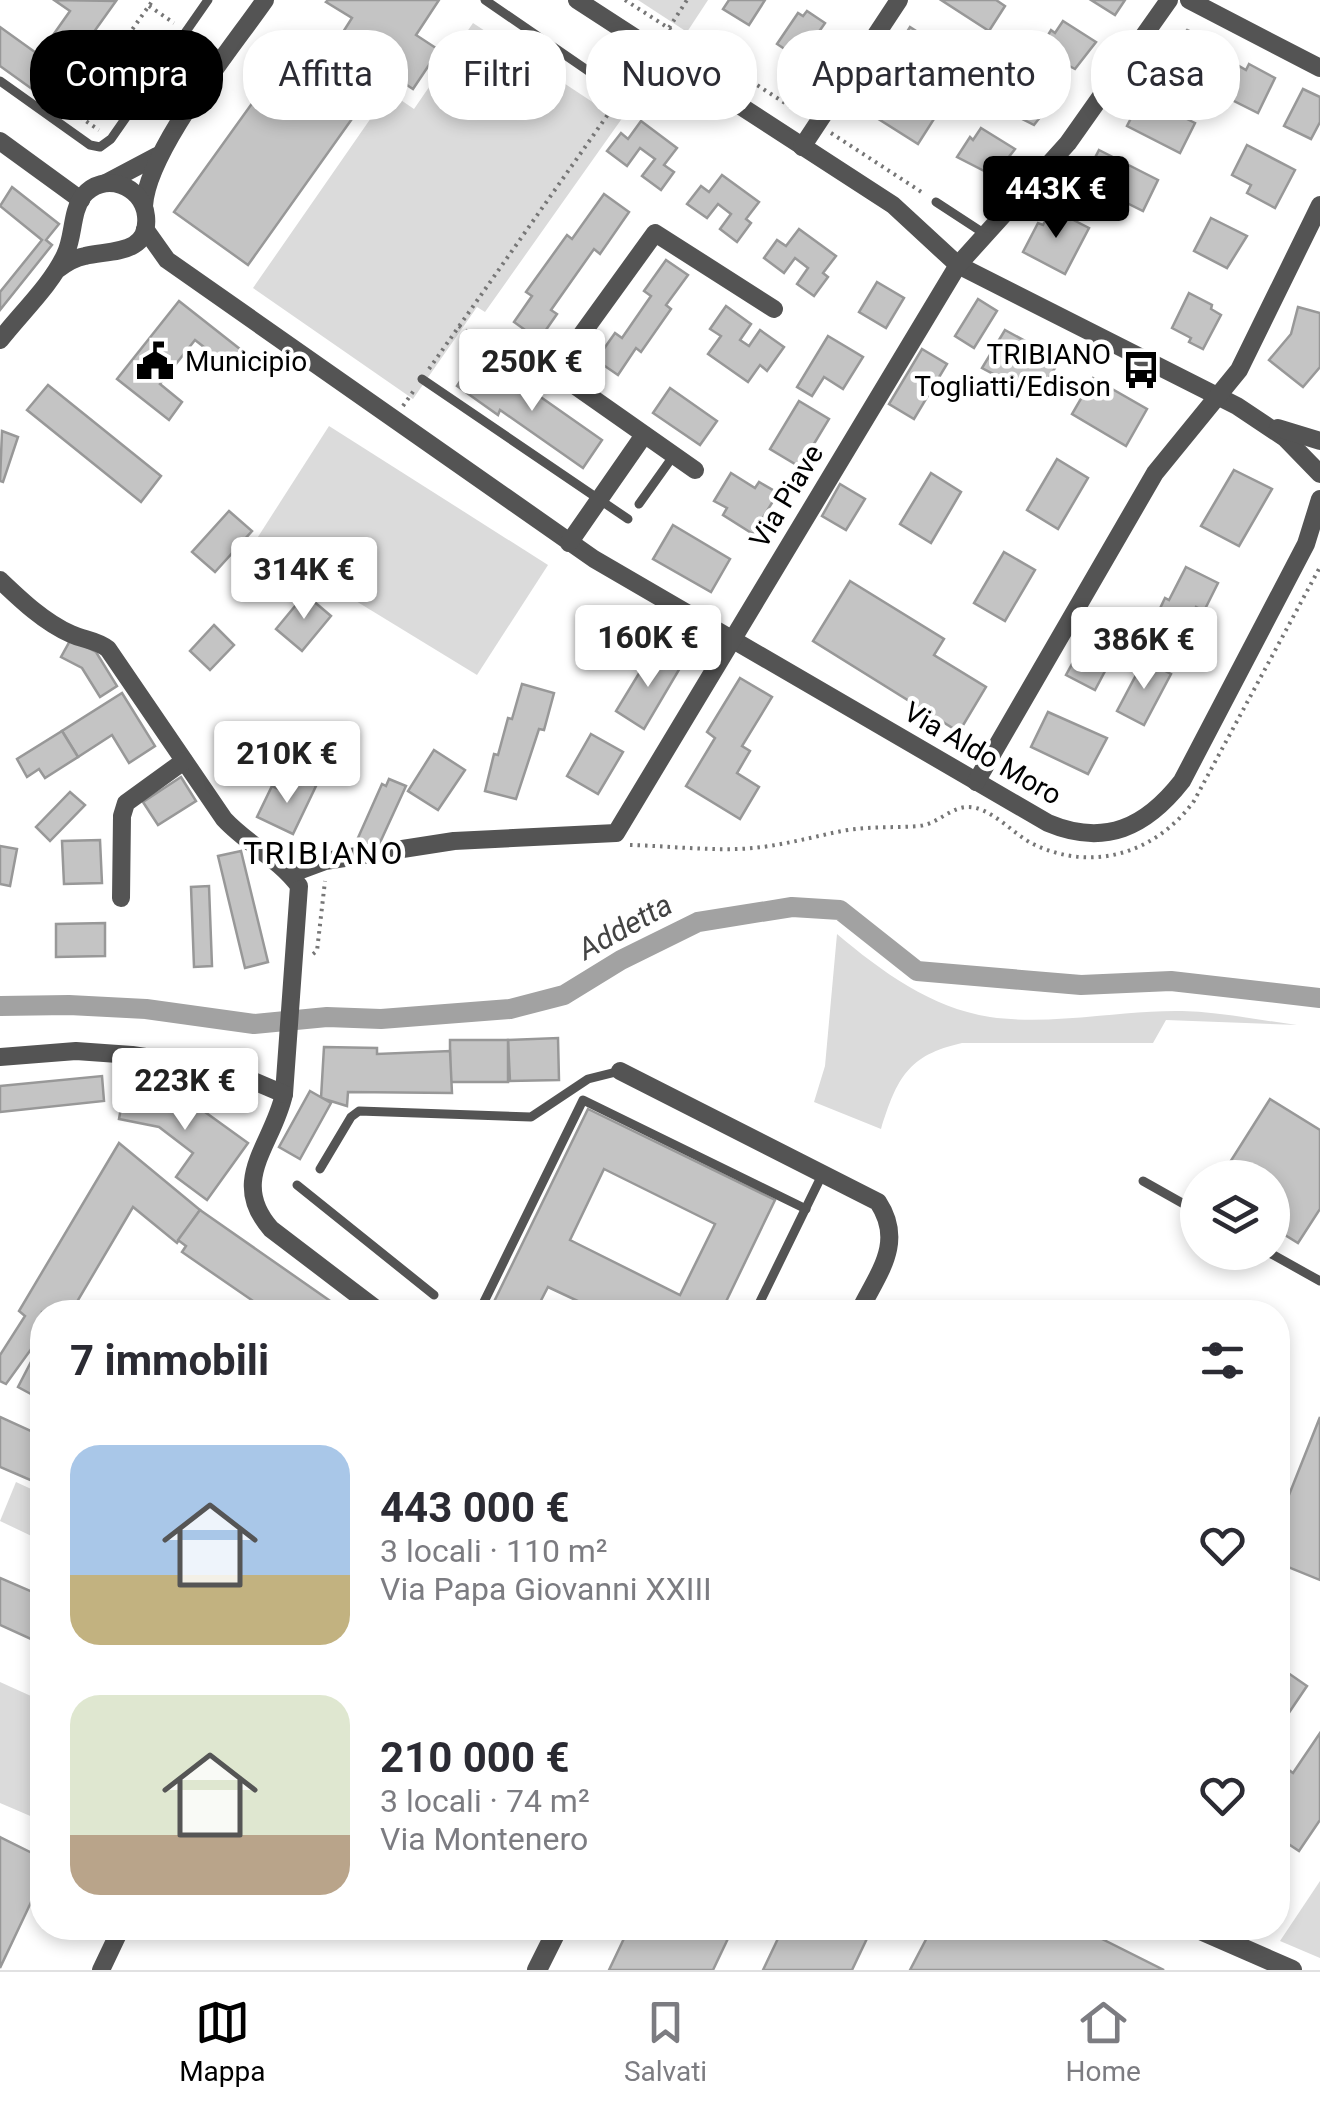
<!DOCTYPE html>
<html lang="it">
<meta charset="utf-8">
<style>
:root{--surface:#fff;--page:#f2f2f3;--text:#2b2b33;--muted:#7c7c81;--line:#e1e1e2;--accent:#000}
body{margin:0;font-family:Roboto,sans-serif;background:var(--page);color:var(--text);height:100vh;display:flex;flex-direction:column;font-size:38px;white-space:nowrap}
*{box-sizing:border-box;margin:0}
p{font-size:32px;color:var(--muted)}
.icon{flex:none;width:55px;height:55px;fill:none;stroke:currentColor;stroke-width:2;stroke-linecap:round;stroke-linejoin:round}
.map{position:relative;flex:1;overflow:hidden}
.sheet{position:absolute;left:30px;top:1300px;width:1260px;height:640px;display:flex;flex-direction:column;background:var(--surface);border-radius:40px;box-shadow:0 5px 15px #0003}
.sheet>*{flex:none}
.guide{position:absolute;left:30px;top:30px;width:1260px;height:90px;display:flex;gap:20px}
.tools{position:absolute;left:1180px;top:1160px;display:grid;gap:20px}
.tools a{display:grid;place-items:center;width:110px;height:110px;border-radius:50%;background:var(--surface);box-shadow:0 5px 15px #0003;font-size:50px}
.price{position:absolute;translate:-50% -85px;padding:0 22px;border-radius:10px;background:#fff;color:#222;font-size:32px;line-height:65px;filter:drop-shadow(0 2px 5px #0008)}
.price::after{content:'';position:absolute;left:50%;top:60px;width:30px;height:22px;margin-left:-15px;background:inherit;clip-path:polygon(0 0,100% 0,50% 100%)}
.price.selected{background:var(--accent);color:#fff}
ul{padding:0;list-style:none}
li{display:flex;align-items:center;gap:30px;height:250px;padding:0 40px}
li span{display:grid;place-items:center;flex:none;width:280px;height:200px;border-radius:30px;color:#555}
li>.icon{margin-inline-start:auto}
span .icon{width:120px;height:120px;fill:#fffc;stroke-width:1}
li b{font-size:42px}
h2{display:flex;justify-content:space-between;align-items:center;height:120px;padding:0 40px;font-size:42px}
.chip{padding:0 35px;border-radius:40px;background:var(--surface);box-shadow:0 5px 15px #0003;font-size:35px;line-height:90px}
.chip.selected{background:var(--accent);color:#fff}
.menu{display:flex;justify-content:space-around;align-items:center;height:140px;border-top:2px solid var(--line);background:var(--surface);font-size:28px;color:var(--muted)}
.menu a{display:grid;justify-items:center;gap:5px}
.menu .selected{color:var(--accent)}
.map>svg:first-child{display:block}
</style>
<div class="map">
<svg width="1320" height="1970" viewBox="0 0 1320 1970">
<rect width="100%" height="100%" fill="#fff"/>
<g fill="#dbdbdb">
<path d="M638,0H708L687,32Z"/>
<path d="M473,23L594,103L614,74L640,93L485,312L477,307L413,399L253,288L389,92L414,109Z"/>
<path d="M329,426L548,565L477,675L256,540Z"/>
<path d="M837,934C881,971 931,1008 990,1017C1053,1026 1119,1010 1182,1011C1220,1012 1259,1020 1297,1025L1166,1020L1153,1043H962C908,1055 897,1078 881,1129L814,1102L825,1066Z"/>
<path d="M16,1482L42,1494V1541L0,1521Z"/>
<path d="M0,1682L42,1701V1821L0,1803Z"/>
<path d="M1320,1881V1958L1280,1941Z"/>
</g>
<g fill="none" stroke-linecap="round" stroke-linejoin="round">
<path stroke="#a2a2a2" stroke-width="20" d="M0,1006L69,1005L146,1009L254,1024L327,1017L381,1019L510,1009L564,995L621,960L698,922L792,907L840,910L917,971L1081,985L1171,981L1320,998"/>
</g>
<g fill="#c4c4c4" stroke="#989898" stroke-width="2.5" fill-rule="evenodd">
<path d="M54,0L116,1L46,99L0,66V27L39,55L70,11Z"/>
<path d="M328,0H439L416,35L439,50L413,89L338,40L352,18L326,2Z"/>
<path d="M729,0H765L749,25L723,9Z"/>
<path d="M941,0H996L1005,6L989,31Z"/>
<path d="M1091,0H1125L1115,15Z"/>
<path d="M807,11L825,23L800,59L777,44L798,13L803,16Z"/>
<path d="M1063,21L1096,42L1075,69L1039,50L1051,30L1055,33Z"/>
<path d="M910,27L969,65L954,89L895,51Z"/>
<path d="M1187,30L1215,43L1199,76L1168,61Z"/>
<path d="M314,57L348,81L334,101L354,116L248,265L174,212L281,63L300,77Z"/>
<path d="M1249,64L1275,78L1258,113L1224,96L1239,66L1246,70Z"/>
<path d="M1021,76L1055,98L1034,125L997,106L1010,86L1014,88Z"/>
<path d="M874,81L934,119L918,144L858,106Z"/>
<path d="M1303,89L1320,97V122L1311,139L1284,126Z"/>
<path d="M1142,97L1195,123L1180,153L1127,126Z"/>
<path d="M641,121L677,148L664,165L674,172L661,190L642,176L655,159L640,148L627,166L607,151L621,133L628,139Z"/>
<path d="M981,128L1015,149L994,176L957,157L970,137L973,140Z"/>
<path d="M1247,145L1295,170L1275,208L1247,193L1251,185L1232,175Z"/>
<path d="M1099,150L1158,180L1143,211L1083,181Z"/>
<path d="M722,175L759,202L746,219L751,223L737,242L720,229L731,214L718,204L707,218L687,204L701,186L709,192Z"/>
<path d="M12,187L59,224L46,240L52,245L0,310V292L42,240L0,206Z"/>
<path d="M604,194L629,212L600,254L594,249L551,310L557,314L539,340L514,322L532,296L526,292L567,235L572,239Z"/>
<path d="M1052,209L1089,228L1065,274L1023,252L1038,223L1043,225Z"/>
<path d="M1211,218L1247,236L1227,268L1194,251Z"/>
<path d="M799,229L836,256L823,273L828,277L814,296L797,284L808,268L795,258L784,273L764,258L777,240L786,246Z"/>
<path d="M666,260L688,275L666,305L671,309L641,352L636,348L618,375L596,360L615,333L622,338L651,296L644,291Z"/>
<path d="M877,282L904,298L886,328L859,312Z"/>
<path d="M1189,293L1212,305L1211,309L1221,315L1203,349L1189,342L1191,338L1172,328Z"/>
<path d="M978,299L997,311L974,348L955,336Z"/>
<path d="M179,301L245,353L232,369L195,340L160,384L182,402L169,420L117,379Z"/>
<path d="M726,306L751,324L740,340L749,346L760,330L784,347L767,371L760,365L748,382L708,354L721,336L710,329Z"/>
<path d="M1298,307L1320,313V367L1303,387L1269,360L1291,334Z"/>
<path d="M1005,330L1060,360L1037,397L982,368Z"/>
<path d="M828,336L863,357L843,389L824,377L812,396L797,387Z"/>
<path d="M922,349L947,364L914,419L889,404Z"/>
<path d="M473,362L516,392L522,384L602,440L583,468L500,410L498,415L457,386Z"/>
<path d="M1093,378L1147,409L1126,446L1072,414Z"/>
<path d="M48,385L161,476L141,502L27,410Z"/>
<path d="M670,388L717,421L700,445L653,413Z"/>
<path d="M799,401L829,419L800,467L770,449Z"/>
<path d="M2,431L18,437L3,482L0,481Z"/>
<path d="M1057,459L1088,478L1058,529L1027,510Z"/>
<path d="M1234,470L1272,489L1239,546L1201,526Z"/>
<path d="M731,473L755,488L759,482L778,493L753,534L723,515L727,508L714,501Z"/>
<path d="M931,473L961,492L931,543L900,524Z"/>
<path d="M840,484L865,499L846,530L822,516Z"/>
<path d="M229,511L252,531L215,572L192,552Z"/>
<path d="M673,525L730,559L711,592L653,559Z"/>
<path d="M1004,552L1035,570L1005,621L974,603Z"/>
<path d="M1186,567L1218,583L1204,611L1196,607L1182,633L1155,619L1165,598L1169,600Z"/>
<path d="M850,581L944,639L934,655L986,687L959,732L813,641Z"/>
<path d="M305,594L331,616L302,651L276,629Z"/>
<path d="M1095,622L1123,637L1095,690L1066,675Z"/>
<path d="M214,625L234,645L210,670L190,651Z"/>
<path d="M71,639L96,652L117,686L100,697L82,668L61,657Z"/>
<path d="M652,652L680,668L644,729L616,711Z"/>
<path d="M1144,660L1171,674L1144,725L1117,711Z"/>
<path d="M740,678L772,697L742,746L750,751L737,773L759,787L740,819L686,786L715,738L707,732Z"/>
<path d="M522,684L554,693L544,730L539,729L516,799L485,791L494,754L498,755L508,718L512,719Z"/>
<path d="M122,693L155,746L129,763L112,735L78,757L62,731Z"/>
<path d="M1048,712L1107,738L1088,774L1031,747Z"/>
<path d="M62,731L78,757L45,778L39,769L27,777L17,759Z"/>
<path d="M591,734L623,752L598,794L567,776Z"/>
<path d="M434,750L465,770L438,810L408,791Z"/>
<path d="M181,777L196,801L158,825L143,802Z"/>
<path d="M298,777L316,786L293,834L257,817L272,786L289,794Z"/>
<path d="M389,779L406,786L377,849L357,840L382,784L386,786Z"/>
<path d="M70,792L85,805L50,841L36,827Z"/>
<path d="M100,840L102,883L64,884L62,841Z"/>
<path d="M0,846L17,849L10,886L0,884Z"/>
<path d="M241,851L268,962L245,968L218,856Z"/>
<path d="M209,886L212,966L194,967L191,887Z"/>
<path d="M105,923V956L56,957V924Z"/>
<path d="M558,1038L559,1080L510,1081L508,1040Z"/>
<rect x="450" y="1040" width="58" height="42"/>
<path d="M324,1047L377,1048V1054L450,1051L452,1093L348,1092L347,1106L321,1098Z"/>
<path d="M102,1076L104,1101L0,1112V1086Z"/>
<path d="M126,1080L173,1089L248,1143L207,1200L176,1177L193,1153L159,1127L119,1119Z"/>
<path d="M310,1091L331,1103L300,1159L279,1147Z"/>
<path d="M1270,1099L1320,1130V1209L1298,1243L1272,1227V1178H1220Z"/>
<path d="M588,1109L775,1200L721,1312H601L548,1287L535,1312H489ZM604,1169L715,1224L680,1295L570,1240Z"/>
<path d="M119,1143L200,1210L177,1243L133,1207L71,1312H42V1334L6,1384L0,1381V1355L25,1316L19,1311Z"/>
<path d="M200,1210L346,1312H269L182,1252L186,1246L178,1240Z"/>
<path d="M33,1358L42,1363V1400L18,1387Z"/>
<path d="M0,1417L42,1436V1485L0,1467Z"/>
<path d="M1320,1417V1580L1278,1563V1491L1289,1495Z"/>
<path d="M0,1578L42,1596V1644L0,1625Z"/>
<path d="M1278,1666L1307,1686L1278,1729Z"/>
<path d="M1320,1733V1820L1299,1851L1278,1837V1762L1293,1773Z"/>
<path d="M0,1837L42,1858V1879L0,1968Z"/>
<path d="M629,1928H733L713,1970H609Z"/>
<path d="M783,1928H872L852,1970H763Z"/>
<path d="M932,1928H1080L1164,1970H910Z"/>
</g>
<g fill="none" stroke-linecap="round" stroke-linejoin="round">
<g stroke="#767676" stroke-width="4" stroke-dasharray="2.5 5" stroke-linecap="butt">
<path d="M625,0L802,114"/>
<path d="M149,6L174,23"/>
<path d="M665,34L687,0"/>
<path d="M74,113L99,130"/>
<path d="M72,115L153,0"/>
<path d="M831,133L923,193"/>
<path d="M459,326L523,371H539"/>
<path d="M429,369L642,66"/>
<path d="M403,406L415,389"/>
<path d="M630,845C666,846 702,850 737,849C774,848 807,838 842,831C868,826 893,828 919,826C938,824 949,808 967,807C990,806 1013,834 1033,844C1093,873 1156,853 1194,801L1320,567"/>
<path d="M313,954L317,951L325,881"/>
<path d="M412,1312L420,1302"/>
</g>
<g stroke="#545454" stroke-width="9">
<path d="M485,0L600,79L630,34"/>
<path d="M186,32L224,59"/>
<path d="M0,81L90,145L100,147L111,139L208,0"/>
<path d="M936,202L985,234"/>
<path d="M422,379L628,519"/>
<path d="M639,504L674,455"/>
<path d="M320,1169L351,1117L359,1111L531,1117L588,1079L620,1071"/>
<path d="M1143,1181L1198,1212"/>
<path d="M297,1185L434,1295"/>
<path d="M1268,1252L1320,1281"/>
<path d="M479,1312L583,1100L806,1209"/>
<path d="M755,1312L822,1175"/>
</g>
<g stroke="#545454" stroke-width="18">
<path d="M577,0L893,205L958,265L1237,406L1285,438L1320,474"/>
<path d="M1189,0L1320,68"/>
<path d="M0,141L81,200"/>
<path d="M802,147L899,0"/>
<path d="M106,183L157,156"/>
<path d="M144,206C147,151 231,49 265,0"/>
<path d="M145,229L167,260L594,559L1048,823C1105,847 1146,827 1182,781L1306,544L1320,499"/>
<path d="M0,340C21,313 51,285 65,255C74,237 71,212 83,196C103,171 143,185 146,216C150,255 110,250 85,256C74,258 66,263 57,270"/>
<path d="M1278,428L1320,441"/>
<path d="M695,470L564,378L558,370L561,363L655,233L774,309"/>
<path d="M569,543L644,435"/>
<path d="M0,580C21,600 44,622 71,634C84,640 97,640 108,649L224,819C247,844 278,858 299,886L284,1094C273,1145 228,1180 271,1229L380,1312"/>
<path d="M976,782L1155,473L1239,370L1320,205"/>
<path d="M290,874L325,861L454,841L616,833L958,265L1068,143L1169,0"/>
<path d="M121,898L122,816L126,803L184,761"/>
<path d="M0,1057L76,1051L132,1055L225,1069L284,1094"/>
<path d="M620,1071L878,1202C905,1243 878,1273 859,1312"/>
<path d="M101,1970L121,1928"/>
</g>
<g stroke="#545454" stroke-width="20">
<path d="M1196,1928L1292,1970"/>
<path d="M537,1970L558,1928"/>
</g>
</g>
<defs>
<g id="civic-bare" transform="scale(3)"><path d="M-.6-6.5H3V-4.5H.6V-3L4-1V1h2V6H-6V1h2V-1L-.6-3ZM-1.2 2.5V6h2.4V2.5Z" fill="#000" stroke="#fff" stroke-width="2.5" paint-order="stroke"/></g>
<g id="bus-bare" transform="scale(3)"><path d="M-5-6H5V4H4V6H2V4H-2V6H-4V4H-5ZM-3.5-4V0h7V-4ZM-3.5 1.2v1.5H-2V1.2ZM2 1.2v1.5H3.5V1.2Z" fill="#000" stroke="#fff" stroke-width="2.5" paint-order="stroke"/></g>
</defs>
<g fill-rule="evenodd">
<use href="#civic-bare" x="155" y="361"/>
<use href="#bus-bare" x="1141" y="370"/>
</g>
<g text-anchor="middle" stroke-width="9" stroke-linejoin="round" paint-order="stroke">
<g font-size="28" fill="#000" stroke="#fff" text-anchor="end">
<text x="1111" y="364">TRIBIANO<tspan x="1111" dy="32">Togliatti/Edison</tspan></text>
<text x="185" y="371" text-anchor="start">Municipio</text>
</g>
<g font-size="28" fill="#000" stroke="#fff">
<text transform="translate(786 496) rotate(-59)" y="10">Via Piave</text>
<text transform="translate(983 753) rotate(30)" y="10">Via Aldo Moro</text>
</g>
<g font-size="30" font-style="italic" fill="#434343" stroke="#fff">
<text transform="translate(625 927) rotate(-29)" y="10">Addetta</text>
</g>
<g font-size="32" letter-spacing="2.5" fill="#000" stroke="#fff">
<text x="324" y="864">TRIBIANO</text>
</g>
</g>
</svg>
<div class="tools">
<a><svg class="icon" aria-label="layers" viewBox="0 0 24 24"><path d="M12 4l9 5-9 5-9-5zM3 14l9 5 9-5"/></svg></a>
</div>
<b class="price selected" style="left:1056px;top:241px">443K €</b>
<b class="price" style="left:532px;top:414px">250K €</b>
<b class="price" style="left:304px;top:622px">314K €</b>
<b class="price" style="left:648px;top:690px">160K €</b>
<b class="price" style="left:1144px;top:692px">386K €</b>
<b class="price" style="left:287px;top:806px">210K €</b>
<b class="price" style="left:185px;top:1133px">223K €</b>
<div class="guide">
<a class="chip selected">Compra</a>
<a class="chip">Affitta</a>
<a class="chip">Filtri</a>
<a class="chip">Nuovo</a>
<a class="chip">Appartamento</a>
<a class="chip">Casa</a>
</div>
<section class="sheet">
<h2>7 immobili<svg class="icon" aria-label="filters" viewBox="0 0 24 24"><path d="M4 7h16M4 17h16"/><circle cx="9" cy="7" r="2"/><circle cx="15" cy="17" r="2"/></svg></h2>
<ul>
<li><span style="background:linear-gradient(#a9c7e8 65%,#c2b280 0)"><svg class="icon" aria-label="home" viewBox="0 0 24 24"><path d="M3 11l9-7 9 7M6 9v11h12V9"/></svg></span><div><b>443 000 €</b><p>3 locali · 110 m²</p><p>Via Papa Giovanni XXIII</p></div><svg class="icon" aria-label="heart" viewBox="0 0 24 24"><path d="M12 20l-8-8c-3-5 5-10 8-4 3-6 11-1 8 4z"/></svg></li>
<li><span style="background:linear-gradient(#dfe7d0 70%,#b9a48a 0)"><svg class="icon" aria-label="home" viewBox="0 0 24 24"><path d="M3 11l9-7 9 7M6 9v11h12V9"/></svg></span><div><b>210 000 €</b><p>3 locali · 74 m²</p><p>Via Montenero</p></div><svg class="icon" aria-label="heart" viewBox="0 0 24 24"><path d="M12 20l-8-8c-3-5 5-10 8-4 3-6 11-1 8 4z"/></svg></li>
</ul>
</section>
</div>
<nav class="menu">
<a class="selected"><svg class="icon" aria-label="map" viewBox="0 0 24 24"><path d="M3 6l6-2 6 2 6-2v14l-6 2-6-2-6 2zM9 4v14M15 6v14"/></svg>Mappa</a>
<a><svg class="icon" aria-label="saved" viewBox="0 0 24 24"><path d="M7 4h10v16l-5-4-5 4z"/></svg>Salvati</a>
<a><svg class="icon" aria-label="home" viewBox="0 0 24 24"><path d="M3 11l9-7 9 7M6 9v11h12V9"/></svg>Home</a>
</nav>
